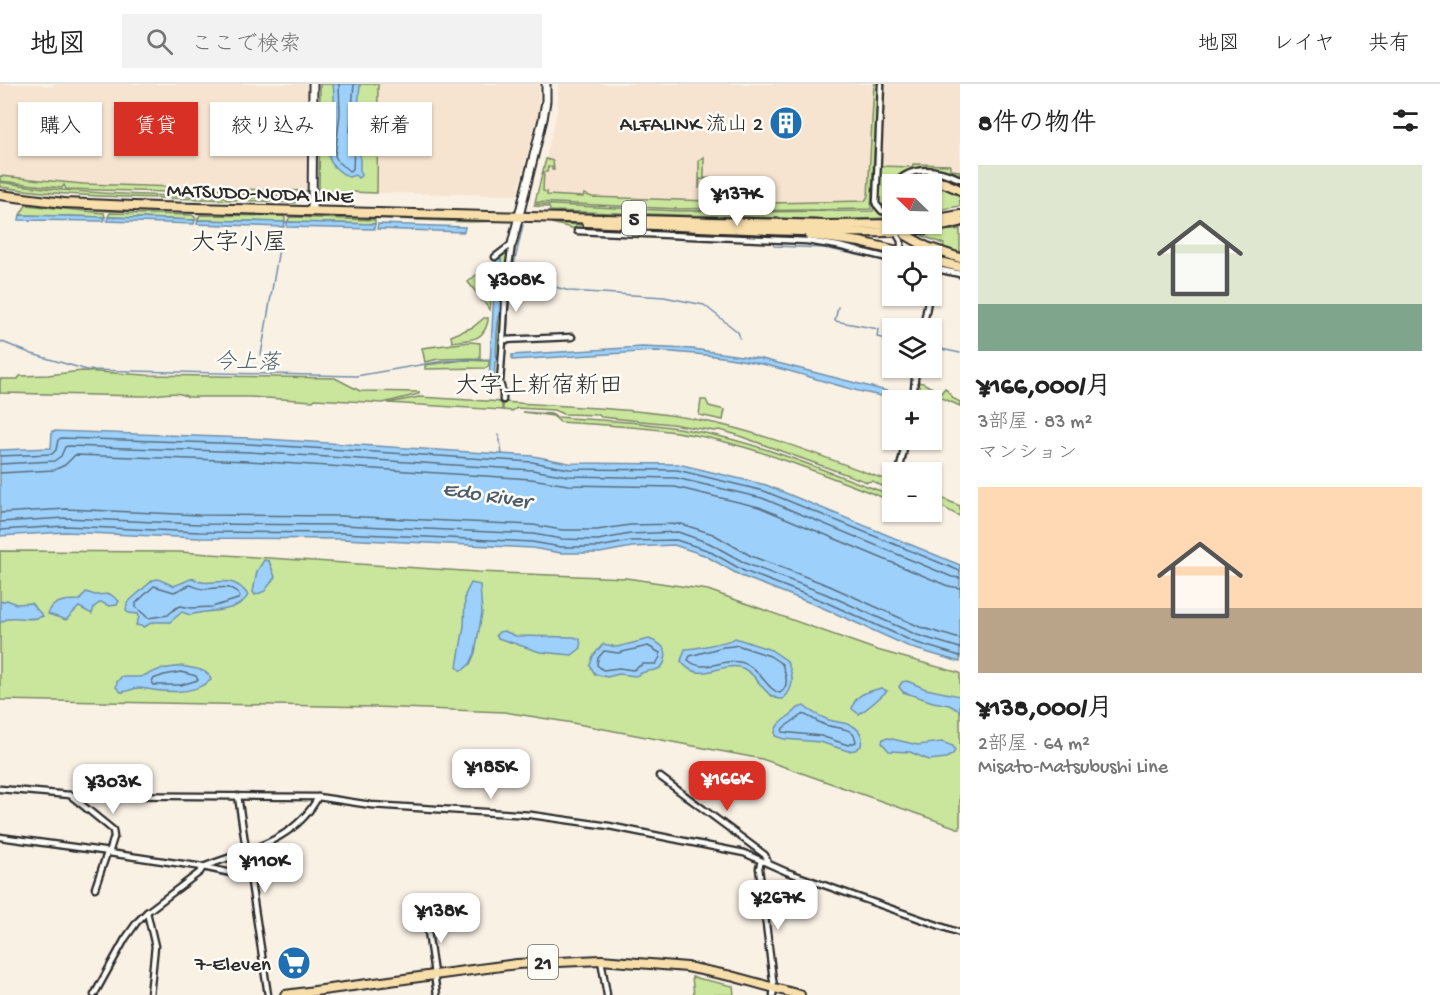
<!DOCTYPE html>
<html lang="ja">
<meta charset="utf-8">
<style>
:root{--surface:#fff;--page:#f2f2f2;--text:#222;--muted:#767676;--line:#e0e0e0;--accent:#d93025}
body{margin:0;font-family:"Gochi Hand","Klee One",sans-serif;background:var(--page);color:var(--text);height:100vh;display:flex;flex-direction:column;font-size:22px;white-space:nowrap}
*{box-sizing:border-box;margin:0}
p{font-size:20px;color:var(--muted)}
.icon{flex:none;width:33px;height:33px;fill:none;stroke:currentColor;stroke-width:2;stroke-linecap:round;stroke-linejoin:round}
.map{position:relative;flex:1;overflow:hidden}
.panel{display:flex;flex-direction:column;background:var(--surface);width:480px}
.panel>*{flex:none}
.top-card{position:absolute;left:18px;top:18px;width:570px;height:54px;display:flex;gap:12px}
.needle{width:39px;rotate:293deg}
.controls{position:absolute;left:882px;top:90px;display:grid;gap:12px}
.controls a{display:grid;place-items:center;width:60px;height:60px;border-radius:0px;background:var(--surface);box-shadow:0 2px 4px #0004;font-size:30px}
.price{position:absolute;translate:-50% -51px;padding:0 14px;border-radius:12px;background:#fff;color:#222;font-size:20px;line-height:39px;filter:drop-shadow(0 2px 3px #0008)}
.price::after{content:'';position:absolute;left:50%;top:36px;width:18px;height:14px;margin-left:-9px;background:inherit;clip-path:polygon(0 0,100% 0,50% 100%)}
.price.selected{background:var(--accent);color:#fff}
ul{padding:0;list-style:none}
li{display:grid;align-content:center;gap:12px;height:318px;padding:0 18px}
li span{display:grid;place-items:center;height:186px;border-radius:0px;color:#555}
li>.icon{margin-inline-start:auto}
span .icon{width:108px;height:108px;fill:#fffc;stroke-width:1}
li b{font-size:26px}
h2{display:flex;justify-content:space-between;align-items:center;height:72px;padding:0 18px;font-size:26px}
.tag{padding:0 21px;border-radius:0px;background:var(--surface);box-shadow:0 2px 4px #0004;font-size:21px;line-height:54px}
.tag.selected{background:var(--accent);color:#fff}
header{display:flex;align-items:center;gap:36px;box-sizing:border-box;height:84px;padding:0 30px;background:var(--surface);border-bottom:2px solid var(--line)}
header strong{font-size:28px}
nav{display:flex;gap:33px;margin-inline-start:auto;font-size:21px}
.search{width:420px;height:54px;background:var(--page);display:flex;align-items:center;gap:15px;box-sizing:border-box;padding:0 21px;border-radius:0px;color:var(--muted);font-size:22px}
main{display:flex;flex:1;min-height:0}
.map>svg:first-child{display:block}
</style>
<header>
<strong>地図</strong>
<div class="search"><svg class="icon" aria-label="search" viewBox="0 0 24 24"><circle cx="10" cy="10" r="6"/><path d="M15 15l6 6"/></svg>ここで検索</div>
<nav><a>地図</a><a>レイヤ</a><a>共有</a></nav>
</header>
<main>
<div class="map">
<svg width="960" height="911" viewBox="0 0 960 911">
<rect width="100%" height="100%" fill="#faf1e5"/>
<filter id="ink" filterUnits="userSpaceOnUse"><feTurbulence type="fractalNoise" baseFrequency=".0167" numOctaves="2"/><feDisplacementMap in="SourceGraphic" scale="12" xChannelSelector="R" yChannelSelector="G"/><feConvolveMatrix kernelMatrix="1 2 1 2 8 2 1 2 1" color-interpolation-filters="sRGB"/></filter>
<g filter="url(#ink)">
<g fill="#f6e4d0">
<path d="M0,0H39L52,3L53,0H307L306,107L83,100L0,92Z"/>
<path d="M378,0H539L538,30L517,111L377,109Z"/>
<path d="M558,0H878L871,125L743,127L722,124L678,125L535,118L558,24Z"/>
<path d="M883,0H960V90L945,85L928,82L911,85L879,83Z"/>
</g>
<g fill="#cae69c" stroke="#7a8864" stroke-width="1.5">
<path d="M320,0H378L377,109L319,107Z"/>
<path d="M874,0H878L871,125L743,127L722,124L678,125L535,118L546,75L553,77L554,86H552V83H548L547,88H544L543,107L547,108V111L583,113L584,110L592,113L769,119L865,117L868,112Z"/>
<path d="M883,0H885L880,82L912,83L913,80L950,81V86L960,87V90C926,77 890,78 883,122L880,123L877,116Z"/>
<path d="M704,73V94L756,96L757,93H760C760,104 765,108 773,113L758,112V102H753V98L700,95L699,105V77Z"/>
<path d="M0,92L83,100L306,107L301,112L66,105L64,101L62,104L0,97Z"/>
<path d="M0,98C99,114 200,112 299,114L295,119C196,112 98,117 0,103Z"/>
<path d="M939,99L959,108L960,122L932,127V102L937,104Z"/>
<path d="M27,119L101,125L284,130L107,127Z"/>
<path d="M535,120L678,127L723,126L738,128L873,127L874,120L876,126L885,134L840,136L550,127L549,123L534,122Z"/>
<path d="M26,121L104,129L105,133L20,131Z"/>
<path d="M110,129L192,131L195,133V136L108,133Z"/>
<path d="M200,131L283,132L285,134V138L197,136Z"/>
<path d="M290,131L291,130L505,137L471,138Z"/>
<path d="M290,133L375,136V140L287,138Z"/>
<path d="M551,139L726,150V152L576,145Z"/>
<path d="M960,145V170L943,164L944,160L923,152C930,150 937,146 944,146C950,146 953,147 960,145Z"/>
<path d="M505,167L509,171L499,274L496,272L502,183L500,171Z"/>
<path d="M489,180L491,214L490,226L468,198Z"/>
<path d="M484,234H488V237C483,258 471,255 452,258L451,252L473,243Z"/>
<path d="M470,258L480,259V274L438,275L425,278L422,264Z"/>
<path d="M464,276L489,277V281L486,284L425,285V281Z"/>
<path d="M82,287L146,291L335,294L360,307L419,308V310L383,319L315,315L313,317L250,313H188C176,305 157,312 143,312L0,309V295H18L20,292L48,291Z"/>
<path d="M917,298L923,299L941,309L945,304L954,315L960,318V322L920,304L916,299Z"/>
<path d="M419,313L502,318V326L388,319Z"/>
<path d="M701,316H706L709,322L725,326L723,336L699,331Z"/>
<path d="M503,318C570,323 639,324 704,337C769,350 831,376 892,398V407L872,397L867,398L734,350L719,346L714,347L672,340L601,333L599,331L563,330L554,326L517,324L512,327L503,326Z"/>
<path d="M523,328L551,330L557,333C605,337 653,338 700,348C767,361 828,389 892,411V417C839,397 788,375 733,360C677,344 617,342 560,338L553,332Z"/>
<path d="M932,410L960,422V432C950,428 943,422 932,418Z"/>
<path d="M0,467L180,468L478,488L626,494L708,506L877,566L960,589V745L762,675L567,638L504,628L375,623L0,616Z"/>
<path d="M692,893L733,902L734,911H694Z"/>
</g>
<g fill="#9dd1fb" stroke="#6f8fa8" stroke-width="1.5">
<path d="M333,0H360L356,48L360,63V86L362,91L358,94L355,91L349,93C342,90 331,82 329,73C328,63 331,53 332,44C334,31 335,13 333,0Z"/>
<path d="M20,131L105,133L104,137L19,136Z"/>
<path d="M108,133L195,136L194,140L107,137Z"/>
<path d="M198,136L285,138L284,143L197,140Z"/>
<path d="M287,138L375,140L374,145L287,143Z"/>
<path d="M378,140L465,143L464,148L377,145Z"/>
<path d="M500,171C506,195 499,224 497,249C497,259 495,267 497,277L495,278L494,299L489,298L496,174Z"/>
<path d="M642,263L693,265L762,275L922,316C867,316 814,291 761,280C726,272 691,269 656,267L512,276V271Z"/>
<path d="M52,347L249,354L533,372L569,379L678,380L766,401L960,481V578L912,564L821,523L741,492L704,471L674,461L632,463L600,469H561L532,464L341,455L199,454L65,448L0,452V366L51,364Z"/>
<path d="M264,476L269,477L275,493L265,507L255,511L253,508L257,487Z"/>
<path d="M193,494C209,507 230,485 248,511C238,530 208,525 190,531L182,528L170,538H153L144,543L136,541L139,533L138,530L129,529L126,527L127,519L153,496L158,495L174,502Z"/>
<path d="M471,499L480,501L482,529L475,569L470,580L463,586H460L457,583L464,542L465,511Z"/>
<path d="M86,508L95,511L110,510L119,517L117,521L109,522L101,518L94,523L92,530L79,523L66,536L48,530C52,516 67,516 80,516Z"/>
<path d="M7,516L16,520L31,519L43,532C25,540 16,527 0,539V518Z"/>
<path d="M504,547L516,552L574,553L580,555L581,564L572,571L540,568L498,554L496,551L499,548Z"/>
<path d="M735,554L771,566L786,576C794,590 795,604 783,615C763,616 759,588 739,583C719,579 698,601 681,577L685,565C693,565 730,558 735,554Z"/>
<path d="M649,555C659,559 669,564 665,576C664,580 663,582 660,584C652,589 648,584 636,592L619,590L607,593L595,590L590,582L593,572L603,560L617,563Z"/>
<path d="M182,582C192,585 209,584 211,596C192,612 163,608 140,604C135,603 128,608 121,608L116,603L117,598L121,593H140L161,585Z"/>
<path d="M907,597L926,605L960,612V627L949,621L933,618L903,608L899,603L902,598Z"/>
<path d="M881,604L887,607C878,615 870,623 859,630L852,625C855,609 869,608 881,604Z"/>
<path d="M804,622C810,627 821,633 829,636C842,640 856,637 862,653L861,662L855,666L848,667L820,658L784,655L775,652C774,637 789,635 798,624Z"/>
<path d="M888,654L918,661L942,658L953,662L955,667L952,671L946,674L929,676L910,668L889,667L882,659L883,655Z"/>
</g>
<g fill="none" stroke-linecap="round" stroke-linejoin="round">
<g stroke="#596d7e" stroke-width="1.5">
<path d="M339,0L340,30L335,72L339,79L350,87L353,85L354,65L350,48L354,0"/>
<path d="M0,372L52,370L56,366L58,356L61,354L249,360L532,378L569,385L677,386L764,407L960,487"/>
<path d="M0,380L54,377L61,372L65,363L68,362L249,368L532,386L568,392L676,394L762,414L952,493L960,494"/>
<path d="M0,389L54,386L65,381L75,371L249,377L531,395L568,401L675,403L759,423L948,502L960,504"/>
<path d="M0,429L66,425L199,431L342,432L533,441L562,446H597L630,441L681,440L713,450L751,472L830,502L920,543L960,555"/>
<path d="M0,438L65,434L199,440L342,441L533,450L562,455L598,456L630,450L678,448L709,459L747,480L826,510L917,551L960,564"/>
<path d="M0,446L65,442L199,448L341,449L532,458L561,463H599L631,457L676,456L707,466L744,487L823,517L914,558L960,572"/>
<path d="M190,501C194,502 200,505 204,505C217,505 232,498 240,513L238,515L212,523L191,524L181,522L176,524L168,531L148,534L136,523V519L154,502L174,508Z"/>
<path d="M737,561L770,572L782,580C786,591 790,602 780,609C767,606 760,585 744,579C725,572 705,591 688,576L690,572C701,569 712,566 723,563C728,562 732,563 737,561Z"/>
<path d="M648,562L660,569V573L656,580H643L633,586L619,584L603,586L597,581L598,574L604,567L618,569Z"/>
<path d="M181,588L196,592L198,596L181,601H154L152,598L153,595L164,591Z"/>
<path d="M803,630C811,633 817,638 825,641C837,645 855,642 856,658L848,661L821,652L782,648L783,644Z"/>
</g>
<g stroke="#6f8fa8" stroke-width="1.5">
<path d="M773,160L774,162L824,164L892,178"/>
<path d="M935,188L960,193"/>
<path d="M518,193L570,207L664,213L704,221L738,248L740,254"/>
<path d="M838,223L835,237L878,245L877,253L892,256"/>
<path d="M507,254L510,198L523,141"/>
<path d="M0,257L32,270L87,286L356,292L443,277L491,275"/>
<path d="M932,263L960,269"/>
<path d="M261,271L282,147"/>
<path d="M492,297V300L499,301"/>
<path d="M503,301L506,259"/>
<path d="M499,351L502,370"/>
<path d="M0,756L103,771"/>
<path d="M108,772L198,786"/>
<path d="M203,787L247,797"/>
</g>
<g stroke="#2b2b2b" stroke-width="9">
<g id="street">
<path d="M881,0L876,120L882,127H887"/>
<path d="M895,100C913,80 938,85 960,95"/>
<path d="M889,134L888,116L892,105"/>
<path d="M577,147L807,157L838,162L892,175"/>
<path d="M898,152L901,157V165"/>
<path d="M495,173L512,160"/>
<path d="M932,184L960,190"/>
<path d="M932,195L933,185"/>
<path d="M923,244L929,212"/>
<path d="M503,256L572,253"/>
<path d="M503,316V309L500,299L503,256L506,202L512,160"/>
<path d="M913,316L916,284"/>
<path d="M899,388L906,356"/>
<path d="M659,692L765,771L768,779"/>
<path d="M0,705L70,711L318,713L371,721L531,731L609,742L744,769L787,788L960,849"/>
<path d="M70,711L113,746L114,753L109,769L203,783L251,793"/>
<path d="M238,712L268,911"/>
<path d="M0,753L110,768"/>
<path d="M761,777L759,784L774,904L773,911"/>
<path d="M95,804L107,769"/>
<path d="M147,828L155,862L150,911"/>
<path d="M426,833L437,911"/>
<path d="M601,876L607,911"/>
<path d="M94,911L125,855L137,838L147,828L200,788L203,783C246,766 295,758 318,713"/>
</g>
</g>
<g stroke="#2b2b2b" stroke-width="11">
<g id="secondary">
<path d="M312,127L313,0"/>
<path d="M512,160L543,35L546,17V0"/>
</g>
</g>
<g stroke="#2b2b2b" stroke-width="12">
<g id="primary">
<path d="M906,100C924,88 942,98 960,106"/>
<path d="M0,111L64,119L157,123L826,141L902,140"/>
<path d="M932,136L960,131"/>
<path d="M586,138C657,141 729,145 801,147C854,148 908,152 960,138"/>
<path d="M809,151L860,158L919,172"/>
<path d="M906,151L927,163L960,174"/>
<path d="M932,176L960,183"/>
<path d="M285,911L517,880L601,876L687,883L731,892L800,911"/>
</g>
</g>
<use href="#street" stroke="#fdfcf7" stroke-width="4.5"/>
<use href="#secondary" stroke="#fdfcf7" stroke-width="7"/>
<use href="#primary" stroke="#f8deab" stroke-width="8"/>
</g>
</g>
<defs>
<g id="building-disc" transform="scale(1.725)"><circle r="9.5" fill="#1f6fb2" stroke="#fdfcf7"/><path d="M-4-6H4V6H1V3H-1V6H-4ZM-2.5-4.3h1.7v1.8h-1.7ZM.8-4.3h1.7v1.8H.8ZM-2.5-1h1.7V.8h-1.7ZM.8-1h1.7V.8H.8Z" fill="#fff"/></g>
<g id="supermarket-disc" transform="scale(1.725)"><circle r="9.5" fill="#1f6fb2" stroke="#fdfcf7"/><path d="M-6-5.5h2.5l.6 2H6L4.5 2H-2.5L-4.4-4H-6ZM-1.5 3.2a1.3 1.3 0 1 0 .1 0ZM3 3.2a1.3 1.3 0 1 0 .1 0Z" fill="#fff"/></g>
</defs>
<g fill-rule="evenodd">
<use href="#building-disc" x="786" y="39"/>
<use href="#supermarket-disc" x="294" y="879"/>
</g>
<g text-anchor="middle" stroke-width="5" stroke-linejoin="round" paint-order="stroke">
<g fill="#fdfcf7" stroke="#6a6a68" stroke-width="1.5">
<rect x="622" y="117" width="24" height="34" rx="4.5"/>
<rect x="528" y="861" width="30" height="34" rx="4.5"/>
</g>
<g font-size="20" font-weight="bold" fill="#2b2b2b">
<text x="634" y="141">5</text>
<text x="543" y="885">21</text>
</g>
<g font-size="21" fill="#2b2b2b" stroke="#fdfcf7" text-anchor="end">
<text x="763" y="46">ALFALINK 流山 2</text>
<text x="271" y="886">7-Eleven</text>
</g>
<g font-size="21" fill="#2b2b2b" stroke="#fdfcf7">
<text transform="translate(260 108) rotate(2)" y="7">MATSUDO-NODA LINE</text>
</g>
<g font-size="22" font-style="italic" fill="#4d5d69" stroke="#fdfcf7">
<text transform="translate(247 276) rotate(1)" y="8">今上落</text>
<text transform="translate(487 409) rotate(9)" y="8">Edo River</text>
</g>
<g font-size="24" fill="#2b2b2b" stroke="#fdfcf7">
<text x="239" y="165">大字小屋</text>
<text x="539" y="308">大字上新宿新田</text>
</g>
</g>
</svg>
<div class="controls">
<a><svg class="needle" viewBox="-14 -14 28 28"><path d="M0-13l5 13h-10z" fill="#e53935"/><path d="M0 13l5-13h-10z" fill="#767676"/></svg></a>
<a><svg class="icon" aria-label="locate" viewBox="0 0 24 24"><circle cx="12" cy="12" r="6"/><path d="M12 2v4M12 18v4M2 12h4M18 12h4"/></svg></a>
<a><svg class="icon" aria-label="layers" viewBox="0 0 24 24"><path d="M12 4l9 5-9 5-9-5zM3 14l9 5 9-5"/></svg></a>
<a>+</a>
<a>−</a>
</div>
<b class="price" style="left:737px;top:143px">¥137K</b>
<b class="price" style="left:516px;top:229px">¥308K</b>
<b class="price" style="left:491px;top:716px">¥185K</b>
<b class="price selected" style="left:727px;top:728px">¥166K</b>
<b class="price" style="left:113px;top:731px">¥303K</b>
<b class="price" style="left:265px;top:810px">¥110K</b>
<b class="price" style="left:778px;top:847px">¥267K</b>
<b class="price" style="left:441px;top:860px">¥138K</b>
<div class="top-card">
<a class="tag">購入</a>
<a class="tag selected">賃貸</a>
<a class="tag">絞り込み</a>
<a class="tag">新着</a>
</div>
</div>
<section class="panel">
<h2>8件の物件<svg class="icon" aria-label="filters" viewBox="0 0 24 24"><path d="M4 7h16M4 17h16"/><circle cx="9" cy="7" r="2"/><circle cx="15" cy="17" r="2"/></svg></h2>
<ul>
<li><span style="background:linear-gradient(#dfe7d0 75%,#7fa58c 0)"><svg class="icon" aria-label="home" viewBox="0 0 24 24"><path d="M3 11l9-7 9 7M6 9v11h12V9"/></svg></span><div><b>¥166,000/月</b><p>3部屋 · 83 m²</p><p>マンション</p></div></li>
<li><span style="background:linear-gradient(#ffd9b3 65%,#b9a48a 0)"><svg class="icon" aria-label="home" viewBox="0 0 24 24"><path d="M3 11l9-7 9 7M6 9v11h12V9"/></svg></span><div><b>¥138,000/月</b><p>2部屋 · 64 m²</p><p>Misato-Matsubushi Line</p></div></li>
</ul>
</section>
</main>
